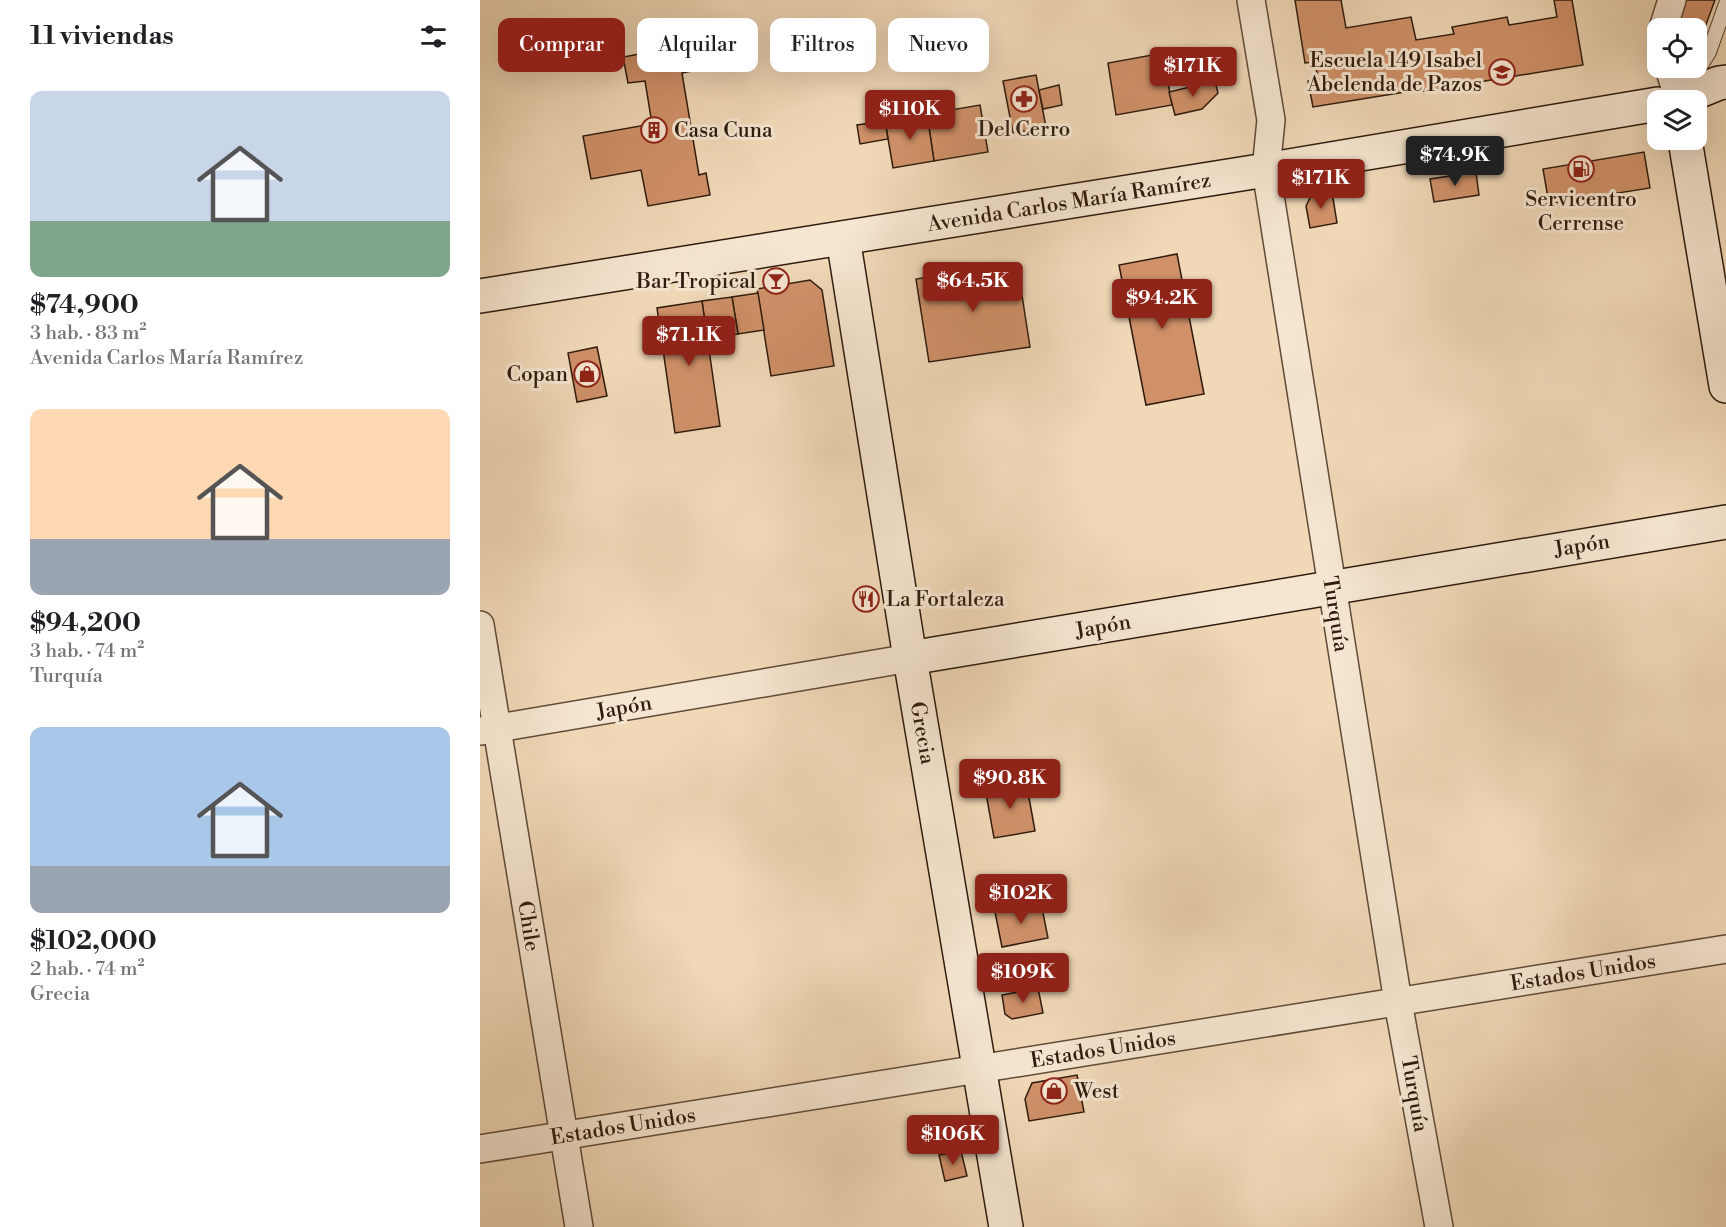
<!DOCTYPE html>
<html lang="es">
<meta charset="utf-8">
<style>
:root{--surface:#fff;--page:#f2f2f2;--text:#202124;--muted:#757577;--accent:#8f2418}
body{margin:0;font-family:"Libre Bodoni",serif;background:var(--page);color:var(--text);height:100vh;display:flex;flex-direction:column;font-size:22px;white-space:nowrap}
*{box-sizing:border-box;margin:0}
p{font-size:20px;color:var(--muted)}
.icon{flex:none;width:33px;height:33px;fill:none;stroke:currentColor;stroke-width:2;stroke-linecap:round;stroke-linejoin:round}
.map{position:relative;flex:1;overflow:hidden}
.sheet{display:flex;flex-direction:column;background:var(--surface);width:480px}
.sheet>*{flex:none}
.banner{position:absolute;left:18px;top:18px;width:570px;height:54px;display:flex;gap:12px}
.buttons{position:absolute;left:1167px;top:18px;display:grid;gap:12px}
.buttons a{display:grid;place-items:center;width:60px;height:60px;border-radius:12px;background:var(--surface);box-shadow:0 6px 24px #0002;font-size:30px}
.price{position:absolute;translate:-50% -51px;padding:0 14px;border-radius:6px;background:var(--accent);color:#fff;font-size:20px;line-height:39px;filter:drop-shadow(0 2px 3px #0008)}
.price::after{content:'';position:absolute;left:50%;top:36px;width:18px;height:14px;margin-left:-9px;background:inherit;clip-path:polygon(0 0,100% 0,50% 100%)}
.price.active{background:#222;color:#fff}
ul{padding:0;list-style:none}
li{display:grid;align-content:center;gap:12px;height:318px;padding:0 30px}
li span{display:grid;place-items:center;height:186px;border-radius:12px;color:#555}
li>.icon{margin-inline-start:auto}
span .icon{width:108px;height:108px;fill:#fffc;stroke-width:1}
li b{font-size:26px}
h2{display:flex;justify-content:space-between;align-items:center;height:72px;padding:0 30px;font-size:26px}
.tag{padding:0 21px;border-radius:12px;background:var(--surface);box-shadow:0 6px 24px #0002;font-size:21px;line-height:54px}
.tag.active{background:var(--accent);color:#fff}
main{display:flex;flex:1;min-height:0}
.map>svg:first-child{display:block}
</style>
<main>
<section class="sheet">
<h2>11 viviendas<svg class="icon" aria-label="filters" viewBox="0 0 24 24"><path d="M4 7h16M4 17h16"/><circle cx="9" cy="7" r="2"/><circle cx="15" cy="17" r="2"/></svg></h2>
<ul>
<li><span style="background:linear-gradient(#c9d6e8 70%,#7fa58c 0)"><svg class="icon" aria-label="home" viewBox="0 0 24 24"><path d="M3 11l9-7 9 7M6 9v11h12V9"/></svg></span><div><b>$74,900</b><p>3 hab. · 83 m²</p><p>Avenida Carlos María Ramírez</p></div></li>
<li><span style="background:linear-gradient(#ffd9b3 70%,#9aa5b1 0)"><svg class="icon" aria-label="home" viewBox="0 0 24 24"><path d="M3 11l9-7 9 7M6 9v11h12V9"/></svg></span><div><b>$94,200</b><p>3 hab. · 74 m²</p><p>Turquía</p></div></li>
<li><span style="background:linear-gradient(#a9c7e8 75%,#9aa5b1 0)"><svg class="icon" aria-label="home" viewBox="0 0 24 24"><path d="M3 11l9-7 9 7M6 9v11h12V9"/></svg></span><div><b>$102,000</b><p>2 hab. · 74 m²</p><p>Grecia</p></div></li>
</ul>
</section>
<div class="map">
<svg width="1246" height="1227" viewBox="0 0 1246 1227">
<rect width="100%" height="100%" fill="#f1d9b8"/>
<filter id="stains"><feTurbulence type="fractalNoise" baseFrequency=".00333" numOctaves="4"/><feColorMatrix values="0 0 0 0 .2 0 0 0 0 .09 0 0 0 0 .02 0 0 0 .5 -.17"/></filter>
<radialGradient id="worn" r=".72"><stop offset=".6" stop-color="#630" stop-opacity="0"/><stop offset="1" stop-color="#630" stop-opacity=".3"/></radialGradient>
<g fill="#d09169" stroke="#2e1b0e" stroke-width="1.5">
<path d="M815,0H861L866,28L931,17L936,40L974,34L972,27L1027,17L1029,25L1077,17L1074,0H1092L1103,65L944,91V89L833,107L828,81L838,79L835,62L825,63Z"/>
<path d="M1201,0H1235L1221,38L1216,36V28H1197L1191,26Z"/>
<path d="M213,44L217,70L202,73L219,175L226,173L230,195L168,206L161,170L111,179L103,136L172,124L165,81L148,83L143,57Z"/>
<path d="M683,53L692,105L636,115L628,63Z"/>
<path d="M556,75L566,127L533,133L523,81Z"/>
<path d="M735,81L738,93L722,109L695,115L689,92Z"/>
<path d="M579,85L582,105L563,109L559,90Z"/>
<path d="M500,105L508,152L454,161L447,114Z"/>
<path d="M447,114L454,161L413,168L405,121Z"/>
<path d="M405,121L408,139L380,144L377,125Z"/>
<path d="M1164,152L1170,188L1069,204L1063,169Z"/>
<path d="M996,172L999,195L954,202L950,179Z"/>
<path d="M852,192L857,223L830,228L826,206L831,196Z"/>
<path d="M697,254L724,394L666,405L639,265Z"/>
<path d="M537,263L550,347L449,362L436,279Z"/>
<path d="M330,280L342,290L354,366L291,376L277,289Z"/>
<path d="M278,293L284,330L258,334L252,297Z"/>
<path d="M252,297L258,334L227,340L222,301Z"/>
<path d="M222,301L240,426L195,433L177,308Z"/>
<path d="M117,347L127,396L97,402L88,353Z"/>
<path d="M546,781L555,831L514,838L505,788Z"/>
<path d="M561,903L568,938L522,947L515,912Z"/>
<path d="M558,988L563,1013L532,1019L525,1014L522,995Z"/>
<path d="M597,1075L604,1112L549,1121L545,1099L552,1083Z"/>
<path d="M481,1151L487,1176L465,1181L459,1155Z"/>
</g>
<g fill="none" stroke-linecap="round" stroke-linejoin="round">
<g stroke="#5f4a38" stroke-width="16">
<path id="lane" d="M1206,89L1229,52L1246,4"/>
</g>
<g stroke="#5f4a38" stroke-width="30">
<g id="street">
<path d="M771,0L791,120L786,170L918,1002L959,1227"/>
<path d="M1183,28L1192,0"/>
<path d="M1189,68L1199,100"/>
<path d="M0,625L99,1227"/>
<path d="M1,731L430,658"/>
<path d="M0,1149L1246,949"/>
</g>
</g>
<g stroke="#2e1b0e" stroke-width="36">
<g id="secondary">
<path d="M1197,100L1239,83L1246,82"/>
<path d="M1205,140L1246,386"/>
<path d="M363,238L430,658L526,1227"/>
<path d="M0,296L786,170L1178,104"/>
<path d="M430,658L1246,522"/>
</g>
</g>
<use href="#lane" stroke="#f6e6d1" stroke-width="14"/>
<use href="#street" stroke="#f6e6d1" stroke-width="27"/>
<use href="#secondary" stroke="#f6e6d1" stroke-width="33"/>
</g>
<defs>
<g id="school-ring" transform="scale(1.35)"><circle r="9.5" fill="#f6e6d1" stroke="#8f2418" stroke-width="1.5"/><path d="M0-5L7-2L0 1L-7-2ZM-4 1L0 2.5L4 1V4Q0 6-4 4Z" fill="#8f2418"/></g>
<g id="pharmacy-ring" transform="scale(1.35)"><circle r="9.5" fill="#f6e6d1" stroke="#8f2418" stroke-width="1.5"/><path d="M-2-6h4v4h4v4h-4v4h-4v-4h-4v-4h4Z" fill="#8f2418"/></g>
<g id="building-ring" transform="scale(1.35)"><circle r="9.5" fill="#f6e6d1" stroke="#8f2418" stroke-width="1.5"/><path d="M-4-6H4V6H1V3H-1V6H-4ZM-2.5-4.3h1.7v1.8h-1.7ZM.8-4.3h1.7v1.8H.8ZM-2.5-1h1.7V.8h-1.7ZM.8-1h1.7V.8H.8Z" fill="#8f2418"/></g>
<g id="fuel-ring" transform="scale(1.35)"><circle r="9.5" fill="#f6e6d1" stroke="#8f2418" stroke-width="1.5"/><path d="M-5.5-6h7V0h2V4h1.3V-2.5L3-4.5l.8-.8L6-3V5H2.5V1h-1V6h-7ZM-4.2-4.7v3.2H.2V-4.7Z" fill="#8f2418"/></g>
<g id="bar-ring" transform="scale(1.35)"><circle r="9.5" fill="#f6e6d1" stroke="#8f2418" stroke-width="1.5"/><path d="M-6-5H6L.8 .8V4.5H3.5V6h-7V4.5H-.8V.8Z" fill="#8f2418"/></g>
<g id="shop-ring" transform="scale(1.35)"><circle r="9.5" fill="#f6e6d1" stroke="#8f2418" stroke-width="1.5"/><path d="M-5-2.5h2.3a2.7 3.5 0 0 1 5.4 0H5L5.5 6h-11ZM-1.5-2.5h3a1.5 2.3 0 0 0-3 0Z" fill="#8f2418"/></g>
<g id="restaurant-ring" transform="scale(1.35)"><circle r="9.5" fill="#f6e6d1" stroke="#8f2418" stroke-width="1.5"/><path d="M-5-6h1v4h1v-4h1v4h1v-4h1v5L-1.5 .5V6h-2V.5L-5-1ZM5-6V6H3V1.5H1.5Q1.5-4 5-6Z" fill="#8f2418"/></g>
</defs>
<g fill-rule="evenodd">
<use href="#school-ring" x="1022" y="72"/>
<use href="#pharmacy-ring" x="544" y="99"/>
<use href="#building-ring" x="174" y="130"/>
<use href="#fuel-ring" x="1101" y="169"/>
<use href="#bar-ring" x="296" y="281"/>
<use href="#shop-ring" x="107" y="374"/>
<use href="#restaurant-ring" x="386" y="599"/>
<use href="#shop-ring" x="574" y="1091"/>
</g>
<g text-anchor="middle" stroke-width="6" stroke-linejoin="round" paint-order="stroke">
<g font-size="21" fill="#2e1b0e" stroke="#f6e6d1" text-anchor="end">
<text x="1002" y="67">Escuela 149 Isabel<tspan x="1002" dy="24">Abelenda de Pazos</tspan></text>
<text x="544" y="136" text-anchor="middle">Del Cerro</text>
<text x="194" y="137" text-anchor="start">Casa Cuna</text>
<text x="1101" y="206" text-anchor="middle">Servicentro<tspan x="1101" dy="24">Cerrense</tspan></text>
<text x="276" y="288">Bar Tropical</text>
<text x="88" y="381">Copan</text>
<text x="406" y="606" text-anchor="start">La Fortaleza</text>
<text x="594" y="1098" text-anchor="start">West</text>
</g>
<g font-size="21" fill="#2e1b0e" stroke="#f6e6d1">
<text transform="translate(589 202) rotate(-9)" y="7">Avenida Carlos María Ramírez</text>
<text transform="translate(1102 545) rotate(-9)" y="7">Japón</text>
<text transform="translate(856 614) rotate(81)" y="7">Turquía</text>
<text transform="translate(623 626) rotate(-10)" y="7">Japón</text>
<text transform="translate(144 707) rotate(-10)" y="7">Japón</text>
<text transform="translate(443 733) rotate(80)" y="7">Grecia</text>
<text transform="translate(49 926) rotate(81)" y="7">Chile</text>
<text transform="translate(1103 972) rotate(-9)" y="7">Estados Unidos</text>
<text transform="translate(623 1049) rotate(-9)" y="7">Estados Unidos</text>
<text transform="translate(935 1094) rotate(80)" y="7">Turquía</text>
<text transform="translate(143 1126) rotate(-9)" y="7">Estados Unidos</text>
</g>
</g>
<rect width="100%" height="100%" filter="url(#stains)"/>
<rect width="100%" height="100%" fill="url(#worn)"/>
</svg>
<div class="buttons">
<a><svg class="icon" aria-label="locate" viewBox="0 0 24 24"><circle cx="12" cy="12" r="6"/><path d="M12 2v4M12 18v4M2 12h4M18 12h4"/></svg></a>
<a><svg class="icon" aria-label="layers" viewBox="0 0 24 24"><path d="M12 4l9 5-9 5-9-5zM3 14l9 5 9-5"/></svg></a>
</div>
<b class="price" style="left:713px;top:98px">$171K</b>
<b class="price" style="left:430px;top:141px">$110K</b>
<b class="price active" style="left:975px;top:187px">$74.9K</b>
<b class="price" style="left:841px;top:210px">$171K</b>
<b class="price" style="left:493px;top:313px">$64.5K</b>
<b class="price" style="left:682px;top:330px">$94.2K</b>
<b class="price" style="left:209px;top:367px">$71.1K</b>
<b class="price" style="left:530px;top:810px">$90.8K</b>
<b class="price" style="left:541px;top:925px">$102K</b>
<b class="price" style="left:543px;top:1004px">$109K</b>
<b class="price" style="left:473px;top:1166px">$106K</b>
<div class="banner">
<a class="tag active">Comprar</a>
<a class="tag">Alquilar</a>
<a class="tag">Filtros</a>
<a class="tag">Nuevo</a>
</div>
</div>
</main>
